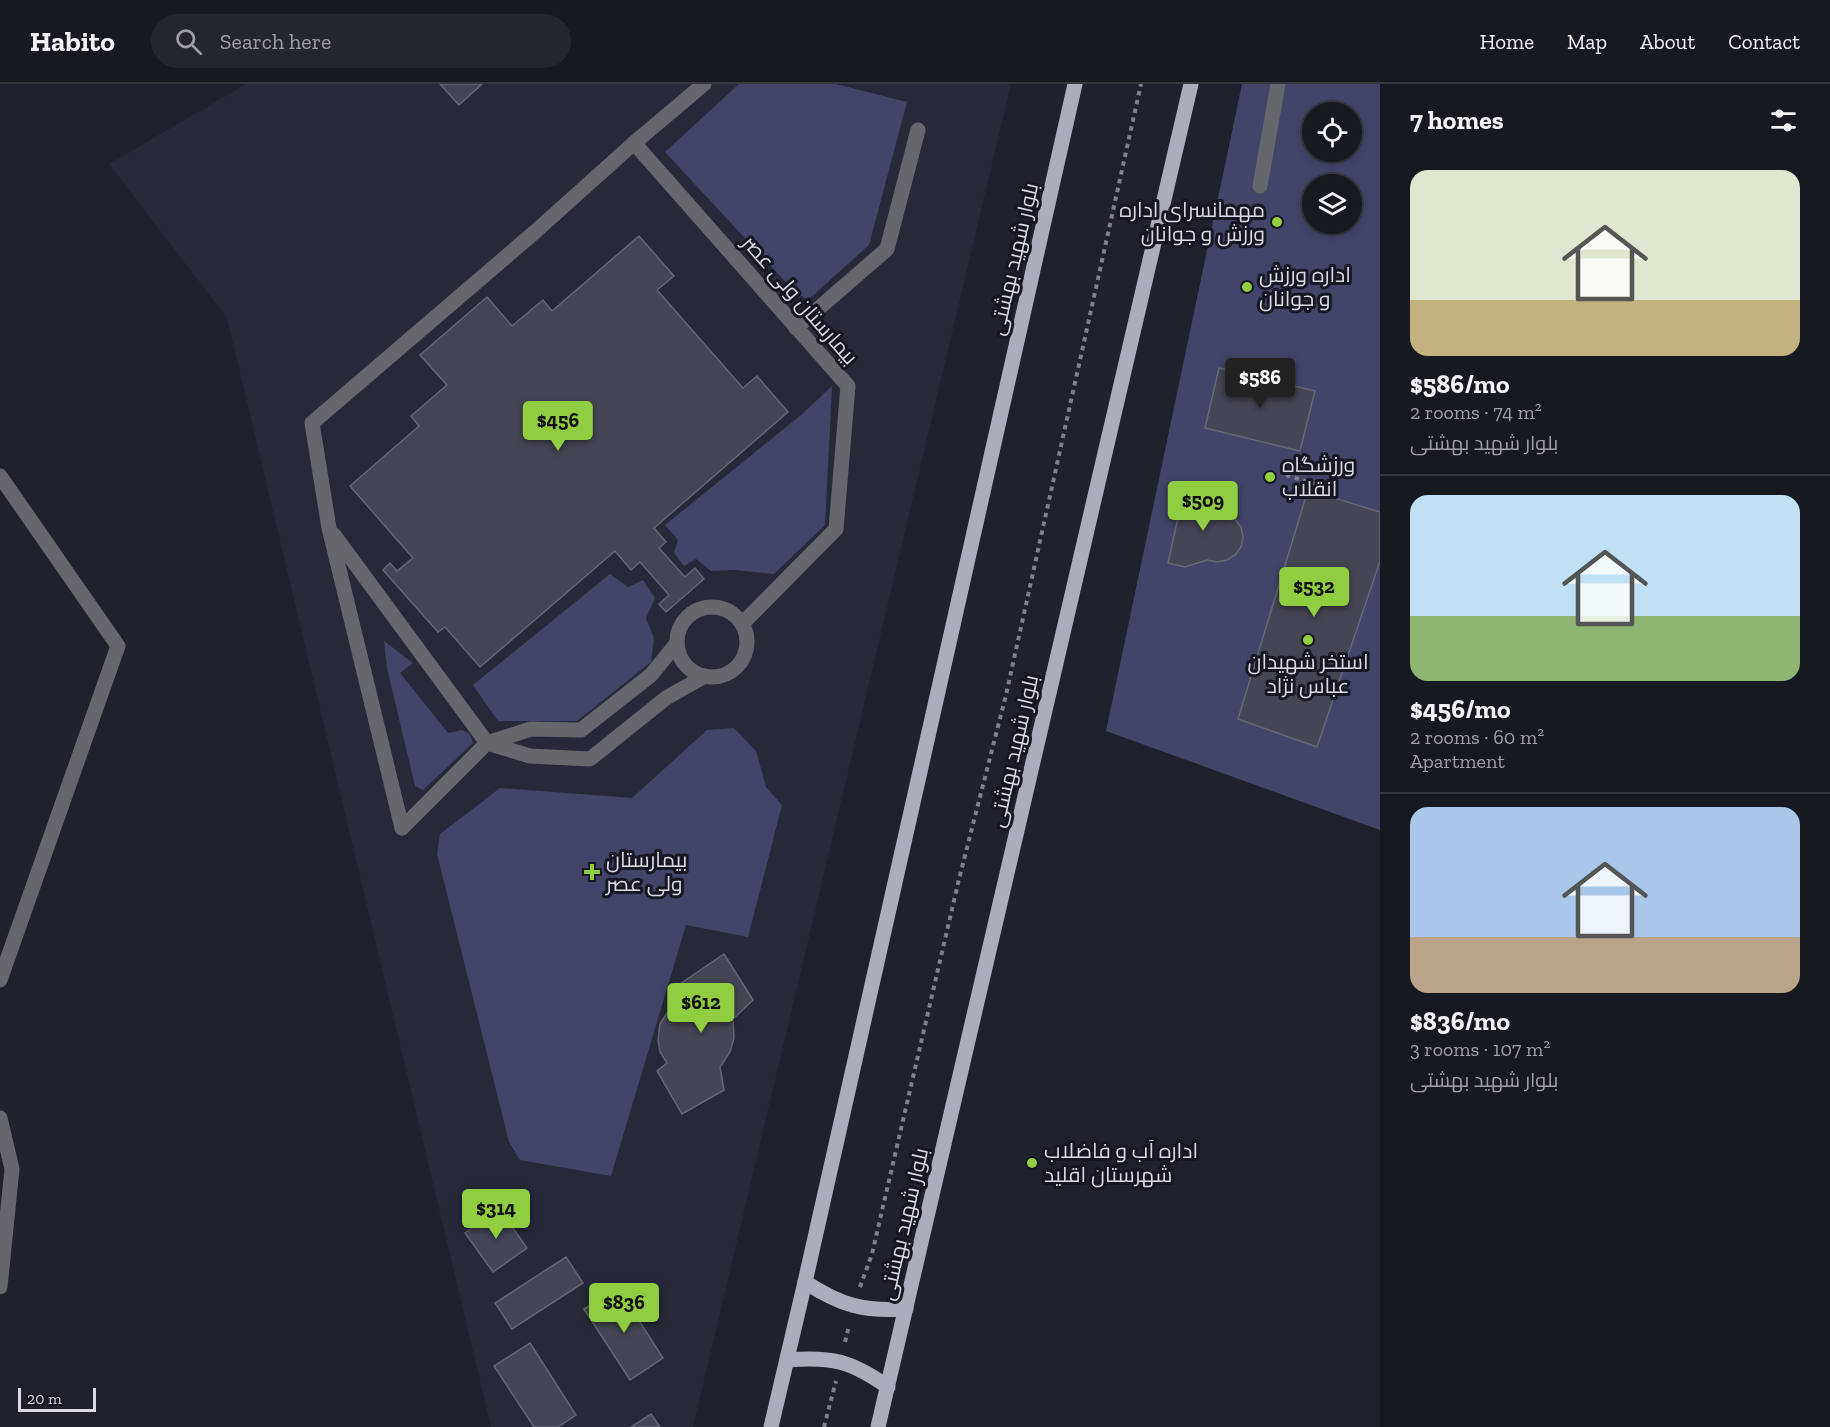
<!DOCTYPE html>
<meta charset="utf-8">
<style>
:root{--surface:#171921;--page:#24262e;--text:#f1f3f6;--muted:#9ea0a5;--line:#36383f;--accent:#91cd40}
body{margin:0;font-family:"Zilla Slab",Cairo,serif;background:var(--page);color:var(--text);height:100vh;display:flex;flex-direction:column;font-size:22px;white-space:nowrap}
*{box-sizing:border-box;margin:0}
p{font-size:20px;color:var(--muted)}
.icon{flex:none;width:33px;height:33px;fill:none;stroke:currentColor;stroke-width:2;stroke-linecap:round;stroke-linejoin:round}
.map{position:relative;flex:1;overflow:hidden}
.details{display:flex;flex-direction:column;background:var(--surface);width:450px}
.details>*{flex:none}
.tools{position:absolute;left:1302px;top:18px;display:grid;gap:12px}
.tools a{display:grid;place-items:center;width:60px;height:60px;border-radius:50%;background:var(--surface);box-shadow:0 3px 9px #0003,0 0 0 2px var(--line);font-size:30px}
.scale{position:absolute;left:18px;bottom:15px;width:78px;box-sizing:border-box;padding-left:6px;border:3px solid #d9dae2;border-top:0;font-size:16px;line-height:21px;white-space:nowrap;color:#d9dae2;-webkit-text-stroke:4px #161723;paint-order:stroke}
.price{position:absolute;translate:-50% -51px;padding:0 14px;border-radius:6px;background:var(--accent);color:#111;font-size:20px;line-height:39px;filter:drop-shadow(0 2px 3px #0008)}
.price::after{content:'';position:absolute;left:50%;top:36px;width:18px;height:14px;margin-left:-9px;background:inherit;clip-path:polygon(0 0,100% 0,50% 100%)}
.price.current{background:#222;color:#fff}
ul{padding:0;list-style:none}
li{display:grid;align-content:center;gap:12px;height:318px;padding:0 30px}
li+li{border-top:2px solid var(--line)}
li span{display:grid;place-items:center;height:186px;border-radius:18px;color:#555}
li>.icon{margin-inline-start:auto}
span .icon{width:108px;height:108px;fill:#fffc;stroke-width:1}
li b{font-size:26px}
h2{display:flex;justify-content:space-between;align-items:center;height:72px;padding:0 30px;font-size:26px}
header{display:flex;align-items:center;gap:36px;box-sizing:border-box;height:84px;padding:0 30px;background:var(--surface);border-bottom:2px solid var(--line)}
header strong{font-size:28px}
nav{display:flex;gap:33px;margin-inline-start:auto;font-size:21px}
.search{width:420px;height:54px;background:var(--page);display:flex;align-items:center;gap:15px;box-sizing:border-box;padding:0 21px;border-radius:33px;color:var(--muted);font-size:22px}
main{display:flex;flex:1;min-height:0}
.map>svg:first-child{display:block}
</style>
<header>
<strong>Habito</strong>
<div class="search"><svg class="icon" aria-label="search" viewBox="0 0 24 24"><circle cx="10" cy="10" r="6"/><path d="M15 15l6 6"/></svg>Search here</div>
<nav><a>Home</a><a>Map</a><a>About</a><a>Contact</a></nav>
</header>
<main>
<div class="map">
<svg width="1380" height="1343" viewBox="0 0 1380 1343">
<rect width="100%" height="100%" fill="#1f212c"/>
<path fill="#272939" d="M246,0H1011L693,1343H491L227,234L109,80Z"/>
<g fill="#424569" fill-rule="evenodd">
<path d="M739,0H836L907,18L869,161L808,216L794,207L665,68Z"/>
<path d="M1242,0H1380V746L1106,647ZM1312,28H1352V68H1312ZM1312,100H1352V140H1312Z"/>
<path d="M832,302L825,441L774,490L735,486L711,487L696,475L684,482L674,469L678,456L665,441L801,331Z"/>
<path d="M610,490L628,503L643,496L655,514L646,534L654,554L651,578L577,637H498L473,601Z"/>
<path d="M384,557L413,579L400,589L448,649L462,646L470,650L473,659L423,706L415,702L387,584Z"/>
<path d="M734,644L756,667L766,703L782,721L748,853L686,841L611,1092L520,1076L509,1058L437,770L440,750L500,704L632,714L707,646Z"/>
</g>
<g fill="#454654" stroke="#656775" stroke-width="1.5">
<path d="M440,0H482L459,21Z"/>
<path d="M639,152L674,192L657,206L743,304L757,292L788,328L654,444L666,458L659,464L685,493L695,484L704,495L666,528L659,520L669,511L640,478L631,486L615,467L480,583L445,543L438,548L383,486L390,479L397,487L413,474L350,402L419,342L411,332L447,301L420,271L487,213L512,242L543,216L552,227Z"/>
<path d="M1219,284L1315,307L1300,367L1205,344Z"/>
<path d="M1185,402L1203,405L1218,427L1227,429L1235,435L1241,443L1243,453L1241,463L1235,471L1227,476L1217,478L1207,476L1185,483L1168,479Z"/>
<path d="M1308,406L1380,428V477L1317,663L1238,635Z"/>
<path d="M724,870L753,916L733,935L734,954L730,968L720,983L724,1006L682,1030L657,987L667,979L660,968L658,956L660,940L667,929L683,920L677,902Z"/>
<path d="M499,1124L527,1164L493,1188L465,1149Z"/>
<path d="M566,1173L583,1199L512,1245L495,1219Z"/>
<path d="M618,1204L663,1274L630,1296L584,1225Z"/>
<path d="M530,1259L576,1331L558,1343H534L494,1282Z"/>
<path d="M651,1330L660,1343H631Z"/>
</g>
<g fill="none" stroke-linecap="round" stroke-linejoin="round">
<g stroke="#7f808a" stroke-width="4" stroke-dasharray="4.5 4.5" stroke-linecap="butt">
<path d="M1286,391L1328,404"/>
<path d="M860,1203L872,1170L959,795L1006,611L1141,0"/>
<path d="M845,1258L849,1242"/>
<path d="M824,1343L836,1297"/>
</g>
<g stroke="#66676d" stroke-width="15">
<path d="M634,59L848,302L836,445L742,540"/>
<path d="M1260,102L1278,0"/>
<path d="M796,244L887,165L918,46"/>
<path d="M0,392L118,562L0,896"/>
<path d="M334,451L487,659L530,672L590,675L666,614L705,592"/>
<circle cx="712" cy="558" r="35"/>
<path d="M402,744L329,444L312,339L536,147L634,59L704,0"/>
<path d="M402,744L487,659L531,645L581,646L651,591L677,559"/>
<path d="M0,1034L12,1085L0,1203"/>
</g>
<g stroke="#abadba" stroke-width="15">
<path d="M805,1198C840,1221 864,1228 906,1225"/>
<path d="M787,1276C832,1272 851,1277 888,1303"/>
<path d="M771,1343L805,1198L1075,0"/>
<path d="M878,1343L1191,0"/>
</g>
</g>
<g fill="#91cd40" stroke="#161723" stroke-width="2">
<circle cx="1277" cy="138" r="6"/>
<circle cx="1247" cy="203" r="6"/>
<circle cx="1270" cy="393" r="6"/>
<circle cx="1308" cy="556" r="6"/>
<path d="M589 779h6v6h6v6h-6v6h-6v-6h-6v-6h6z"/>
<circle cx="1032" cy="1079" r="6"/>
</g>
<g text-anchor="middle" stroke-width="6" stroke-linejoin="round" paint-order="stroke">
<g font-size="21" fill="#d9dae2" stroke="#161723" text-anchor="start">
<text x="1265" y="133" text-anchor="end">مهمانسرای اداره<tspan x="1265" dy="24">ورزش و جوانان</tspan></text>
<text x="1259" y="198">اداره ورزش<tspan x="1259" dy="24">و جوانان</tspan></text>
<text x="1282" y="388">ورزشگاه<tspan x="1282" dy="24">انقلاب</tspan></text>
<text x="1308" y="585" text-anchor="middle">استخر شهیدان<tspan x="1308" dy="24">عباس نژاد</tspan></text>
<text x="606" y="783">بیمارستان<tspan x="606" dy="24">ولی عصر</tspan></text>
<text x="1044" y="1074">اداره آب و فاضلاب<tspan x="1044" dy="24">شهرستان اقلید</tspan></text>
</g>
<g font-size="21" fill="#d9dae2" stroke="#161723">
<text transform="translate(1014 175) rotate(-77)" y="7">بلوار شهید بهشتی</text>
<text transform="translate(800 216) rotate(49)" y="7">بیمارستان ولی عصر</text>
<text transform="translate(1014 667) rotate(-77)" y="7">بلوار شهید بهشتی</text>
<text transform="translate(904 1140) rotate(-77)" y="7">بلوار شهید بهشتی</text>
</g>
</g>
</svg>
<div class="tools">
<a><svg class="icon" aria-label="locate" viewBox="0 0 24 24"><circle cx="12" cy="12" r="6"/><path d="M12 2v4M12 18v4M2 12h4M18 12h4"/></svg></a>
<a><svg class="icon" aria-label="layers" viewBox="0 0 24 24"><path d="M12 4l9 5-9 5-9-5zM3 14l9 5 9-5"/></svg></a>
</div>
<div class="scale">20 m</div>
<b class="price current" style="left:1260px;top:325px">$586</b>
<b class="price" style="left:558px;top:368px">$456</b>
<b class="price" style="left:1203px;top:448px">$509</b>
<b class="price" style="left:1314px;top:534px">$532</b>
<b class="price" style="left:701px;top:950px">$612</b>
<b class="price" style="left:496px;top:1156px">$314</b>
<b class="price" style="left:624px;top:1250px">$836</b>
</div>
<section class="details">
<h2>7 homes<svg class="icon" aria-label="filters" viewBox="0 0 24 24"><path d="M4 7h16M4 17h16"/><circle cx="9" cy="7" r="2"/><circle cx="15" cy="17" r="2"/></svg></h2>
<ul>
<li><span style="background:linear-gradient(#dfe7d0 70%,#c2b280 0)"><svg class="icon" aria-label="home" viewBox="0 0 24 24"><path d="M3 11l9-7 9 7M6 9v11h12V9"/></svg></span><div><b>$586/mo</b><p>2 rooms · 74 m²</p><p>بلوار شهید بهشتی</p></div></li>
<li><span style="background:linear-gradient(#bfe0f5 65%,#8fb573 0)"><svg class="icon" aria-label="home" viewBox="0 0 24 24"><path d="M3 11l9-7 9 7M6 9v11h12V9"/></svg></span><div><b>$456/mo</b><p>2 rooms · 60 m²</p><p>Apartment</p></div></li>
<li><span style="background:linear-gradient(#a9c7e8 70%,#b9a48a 0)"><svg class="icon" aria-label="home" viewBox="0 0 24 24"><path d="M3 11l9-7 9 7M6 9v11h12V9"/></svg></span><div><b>$836/mo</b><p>3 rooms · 107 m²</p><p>بلوار شهید بهشتی</p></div></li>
</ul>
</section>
</main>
